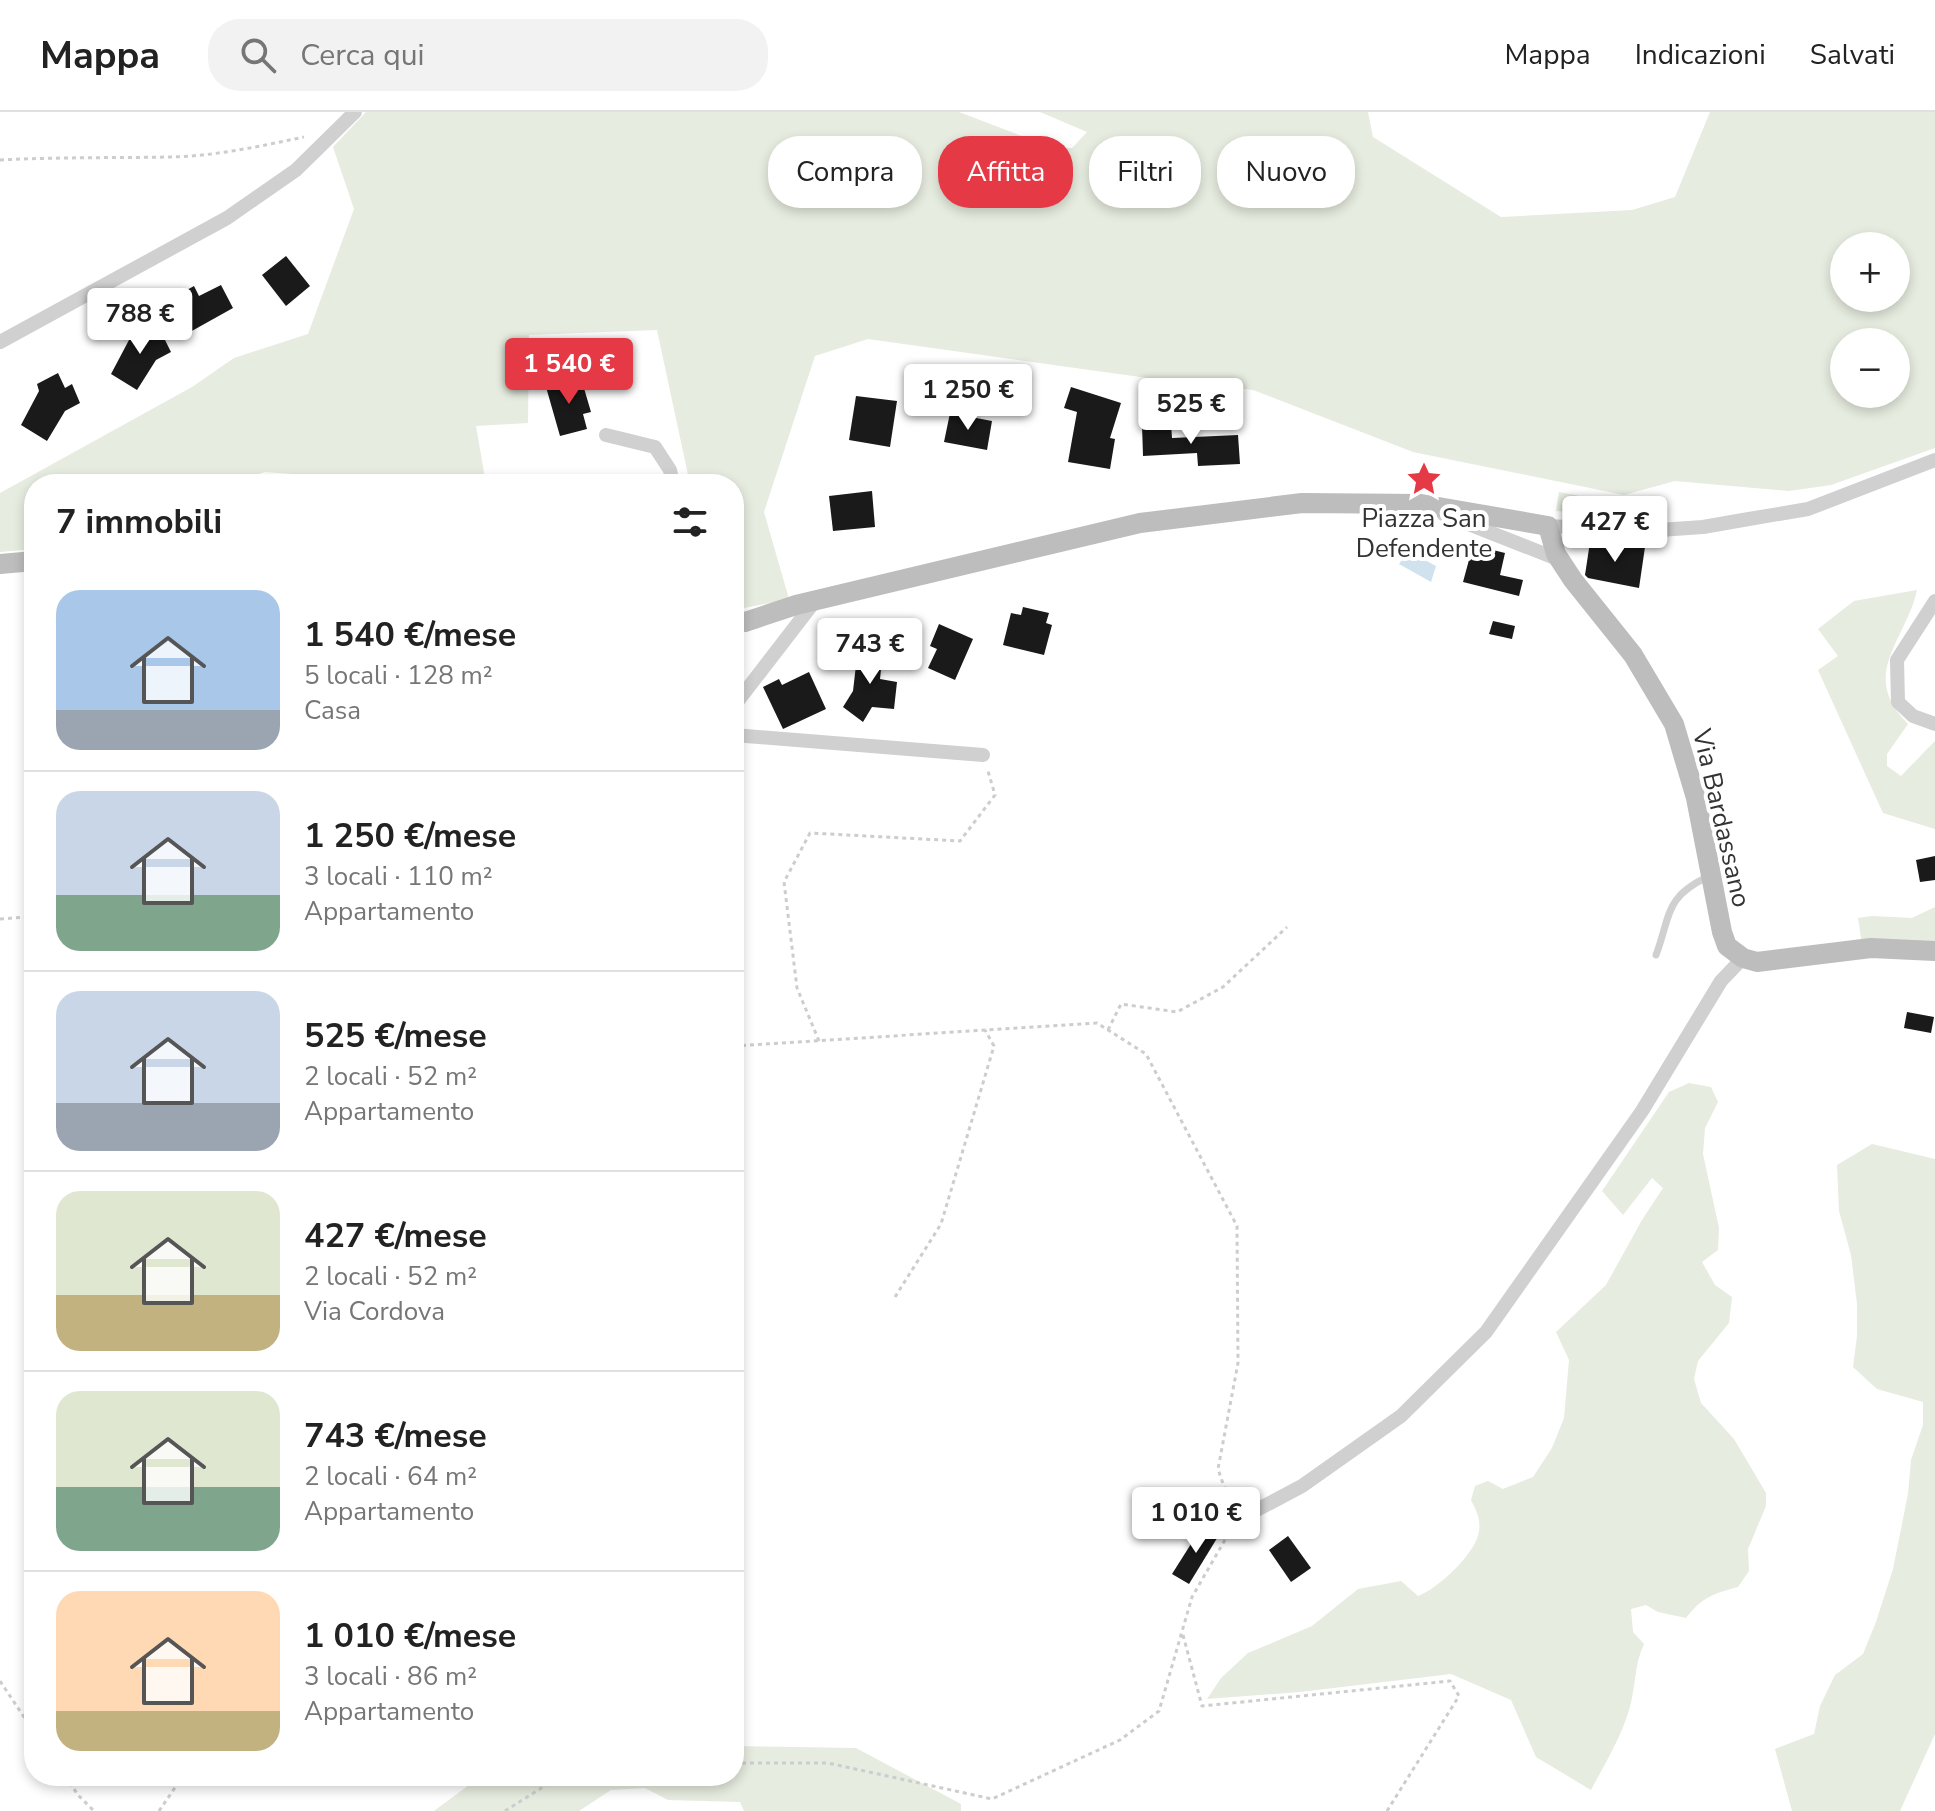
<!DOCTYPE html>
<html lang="it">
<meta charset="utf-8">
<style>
:root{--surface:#fff;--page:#f2f2f2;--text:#222;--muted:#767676;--line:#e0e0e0;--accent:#e63946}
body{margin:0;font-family:"Nunito Sans",sans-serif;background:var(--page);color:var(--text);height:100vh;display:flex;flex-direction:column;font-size:30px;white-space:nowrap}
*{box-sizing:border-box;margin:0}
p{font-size:26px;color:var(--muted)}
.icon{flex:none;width:44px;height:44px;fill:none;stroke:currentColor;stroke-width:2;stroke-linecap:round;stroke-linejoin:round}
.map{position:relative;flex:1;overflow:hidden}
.side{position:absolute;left:24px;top:362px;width:720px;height:1312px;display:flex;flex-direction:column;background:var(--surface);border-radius:32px;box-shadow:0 4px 12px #0003}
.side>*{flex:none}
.guide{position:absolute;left:768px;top:24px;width:760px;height:72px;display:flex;gap:16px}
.buttons{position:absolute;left:1830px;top:120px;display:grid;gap:16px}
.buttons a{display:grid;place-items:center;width:80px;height:80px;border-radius:50%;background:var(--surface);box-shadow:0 4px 12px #0003;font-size:40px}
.price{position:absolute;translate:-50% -68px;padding:0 18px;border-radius:8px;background:#fff;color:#222;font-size:26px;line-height:52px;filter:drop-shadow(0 2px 4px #0008)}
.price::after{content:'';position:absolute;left:50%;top:48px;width:24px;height:18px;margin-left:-12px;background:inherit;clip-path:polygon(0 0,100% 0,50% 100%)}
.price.active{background:var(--accent);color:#fff}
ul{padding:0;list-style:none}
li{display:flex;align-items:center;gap:24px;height:200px;padding:0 32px}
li+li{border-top:2px solid var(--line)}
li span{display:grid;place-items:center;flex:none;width:224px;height:160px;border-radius:24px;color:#555}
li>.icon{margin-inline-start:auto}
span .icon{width:96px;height:96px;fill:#fffc;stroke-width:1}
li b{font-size:34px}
h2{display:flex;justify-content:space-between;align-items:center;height:96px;padding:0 32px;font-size:34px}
.pill{padding:0 28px;border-radius:32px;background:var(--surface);box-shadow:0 4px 12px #0003;font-size:28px;line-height:72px}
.pill.active{background:var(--accent);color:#fff}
header{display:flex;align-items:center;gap:48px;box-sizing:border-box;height:112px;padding:0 40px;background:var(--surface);border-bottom:2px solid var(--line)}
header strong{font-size:38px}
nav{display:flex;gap:44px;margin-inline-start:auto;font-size:28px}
.search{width:560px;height:72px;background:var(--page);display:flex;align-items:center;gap:20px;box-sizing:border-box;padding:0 28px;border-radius:32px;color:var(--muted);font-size:30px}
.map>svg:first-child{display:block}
</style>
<header>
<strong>Mappa</strong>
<div class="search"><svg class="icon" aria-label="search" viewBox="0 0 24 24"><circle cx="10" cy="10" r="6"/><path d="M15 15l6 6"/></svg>Cerca qui</div>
<nav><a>Mappa</a><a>Indicazioni</a><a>Salvati</a></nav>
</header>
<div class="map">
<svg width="1935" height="1699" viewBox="0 0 1935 1699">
<rect width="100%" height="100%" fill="#fff"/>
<g fill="#e6ecdf" fill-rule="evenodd">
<path d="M366,0H959L1051,35L1072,36L1087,20L1040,0H1368L1373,25L1501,105L1632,98L1675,85L1710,0H1935V336L1831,373L1789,379L1675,369L1624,383L1413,340L1253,278L1147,266L868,227L815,244L764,400L789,487L734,498V372H690L657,218L529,223L528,311L476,314L486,372H328L307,363L265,360L227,372H34V437L0,440V381L192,275L234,246L308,222L354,97L333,35ZM1844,134H1896V186H1844ZM1844,230H1896V282H1844Z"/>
<path d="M1559,380L1615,391L1614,405L1556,399Z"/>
<path d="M1917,478C1906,529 1858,562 1908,612L1887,642V654L1901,664L1935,629V717L1883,701L1818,558L1838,544L1818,517L1854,489Z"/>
<path d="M1935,795V833L1862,832L1858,806L1872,804L1912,806Z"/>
<path d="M1689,971L1711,975L1718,990L1705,1016L1703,1042L1719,1116L1718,1138L1702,1150L1715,1173L1732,1185L1729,1211L1698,1249L1694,1267L1701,1291L1734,1327L1766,1381V1394L1748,1437L1749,1459L1738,1475C1713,1482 1702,1485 1686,1506L1658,1500L1646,1493L1631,1497L1633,1520L1644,1532C1634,1552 1636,1576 1629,1598C1621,1626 1604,1653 1591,1678L1536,1645L1511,1588L1451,1562L1300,1580L1207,1587L1221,1566L1248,1541L1312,1514L1358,1477L1401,1469L1418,1484C1438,1477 1477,1440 1479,1419C1481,1407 1476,1398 1471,1388L1475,1374L1488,1369L1503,1377L1533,1365L1552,1336L1564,1306L1569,1248L1556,1220L1606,1173L1642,1108L1663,1076L1652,1066L1623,1103L1602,1079L1669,980Z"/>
<path d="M1872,1032L1935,1047V1622L1900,1699H1792L1775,1637L1814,1622L1820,1594L1835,1563L1863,1542L1876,1510L1893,1457L1908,1382L1911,1348L1923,1313V1290L1877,1277L1853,1255L1857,1224V1192L1851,1143L1839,1099L1837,1053Z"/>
<path d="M734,1634L856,1636L961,1692V1699H744L740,1690L668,1688L645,1676L611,1678L579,1699H434L481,1664H734Z"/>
</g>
<path fill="#cfe2ee" d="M1412,434L1418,435L1421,446L1436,454L1431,470L1399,452Z"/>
<g fill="#1a1a1a">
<path d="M286,144L310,174L286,194L262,163Z"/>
<path d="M221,173L233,196L190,220L171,187L194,174L199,184Z"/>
<path d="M149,210L155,225L162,222L171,240L156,248L137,278L111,262L129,228L127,221Z"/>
<path d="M58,261L65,276L72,272L80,291L65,299L47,329L21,313L39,279L37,272Z"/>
<path d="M581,266L591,300L583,302L587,317L560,324L546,275Z"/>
<path d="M1071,275L1121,291L1110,326L1115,327L1110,357L1068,350L1077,300L1064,296Z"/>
<path d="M856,284L897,289L890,335L849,328Z"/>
<path d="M950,301L992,309L987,338L944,330Z"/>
<path d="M1171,312L1172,326L1238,323L1240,352L1198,354L1197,341L1143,344L1142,313Z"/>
<path d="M872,379L875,415L833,419L829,384Z"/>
<path d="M1590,430L1645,435L1639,476L1588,466L1585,463Z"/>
<path d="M1473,433L1505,441L1500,463L1523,468L1519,484L1463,470Z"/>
<path d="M1023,495L1049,501L1046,511L1052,513L1044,543L1003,533L1011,501L1021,503Z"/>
<path d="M1493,509L1515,514L1512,527L1489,522Z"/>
<path d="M939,512L973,527L955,568L928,556L937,537L930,534Z"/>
<path d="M858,536L883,538L880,567L897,570L894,597L872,595L863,610L843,595L853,579Z"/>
<path d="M809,560L826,597L783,617L763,575L779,567L782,573Z"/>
<path d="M1935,744V768L1920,770L1916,748Z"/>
<path d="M1907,900L1934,905L1931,921L1904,916Z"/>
<path d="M1203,1413L1219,1423L1189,1472L1172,1462Z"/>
<path d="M1288,1424L1311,1456L1291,1470L1269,1438Z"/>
</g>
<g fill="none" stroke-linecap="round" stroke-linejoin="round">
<g stroke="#cdcdcd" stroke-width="3" stroke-dasharray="4 4" stroke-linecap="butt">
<path d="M0,48C57,45 114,46 171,45C216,44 261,34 304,25"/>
<path d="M0,807L27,805L34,808"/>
<path d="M1108,918L1121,892L1177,900L1223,875L1287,815"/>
<path d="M819,929L797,876L784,770L810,721L960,729L995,683L988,659"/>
<path d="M734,934L1097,911L1146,942L1237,1114L1238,1251L1218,1357L1231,1395"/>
<path d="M895,1185L941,1112L994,934L985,918"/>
<path d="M1183,1523L1202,1594L1450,1569L1459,1584L1387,1699"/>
<path d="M0,1569L34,1620"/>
<path d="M734,1651H828L992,1687L1120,1628L1159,1599L1192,1485L1229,1421"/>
<path d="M65,1664L78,1683L94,1699"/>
<path d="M159,1699L183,1664"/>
<path d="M505,1699L551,1670L575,1671L588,1664"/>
</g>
<path stroke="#d0d0d0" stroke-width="7" d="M1656,843C1671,803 1664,786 1707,765"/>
<g stroke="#d0d0d0" stroke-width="14">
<path d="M0,230L227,106L296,58L355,0"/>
<path d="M606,323L655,335L670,358L673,372"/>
<path d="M1443,402L1560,448"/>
<path d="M1548,414L1645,419L1703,415L1743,408L1808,397L1935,348"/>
<path d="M1935,489L1897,548L1898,590L1913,604L1935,612"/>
<path d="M734,594L815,489"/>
<path d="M734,623L983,643"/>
<path d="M1236,1409L1302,1374L1401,1304L1486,1220L1642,999L1721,869L1743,846"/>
</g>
<g stroke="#bdbdbd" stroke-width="20">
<path d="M269,372H281"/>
<path d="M0,452L34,449"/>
<path d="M734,510H745L796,493L1140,411L1302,391L1421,392L1548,414L1556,442L1573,468L1633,543L1674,612L1696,686L1722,820L1727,834L1743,846L1757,850L1871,836L1935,839"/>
</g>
</g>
<defs>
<g id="sight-bare" transform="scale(2.76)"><path d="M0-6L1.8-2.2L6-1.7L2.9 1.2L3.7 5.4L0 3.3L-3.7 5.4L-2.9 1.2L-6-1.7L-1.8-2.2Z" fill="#e63946" stroke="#fff" stroke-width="2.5" paint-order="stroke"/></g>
</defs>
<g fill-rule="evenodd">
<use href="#sight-bare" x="1424" y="367"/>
</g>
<g text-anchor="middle" stroke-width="8" stroke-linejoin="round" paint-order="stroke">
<g font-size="26" fill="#333" stroke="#fff">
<text x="1424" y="415">Piazza San<tspan x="1424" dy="30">Defendente</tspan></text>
</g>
<g font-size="26" fill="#333" stroke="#fff">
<text transform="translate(1722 706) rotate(77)" y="9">Via Bardassano</text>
</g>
</g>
</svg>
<div class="buttons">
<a>+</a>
<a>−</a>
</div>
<b class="price" style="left:140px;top:244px">788 €</b>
<b class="price active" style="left:569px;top:294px">1 540 €</b>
<b class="price" style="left:968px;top:320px">1 250 €</b>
<b class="price" style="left:1191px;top:334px">525 €</b>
<b class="price" style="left:1615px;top:452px">427 €</b>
<b class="price" style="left:870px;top:574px">743 €</b>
<b class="price" style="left:1196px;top:1443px">1 010 €</b>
<div class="guide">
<a class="pill">Compra</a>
<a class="pill active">Affitta</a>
<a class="pill">Filtri</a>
<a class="pill">Nuovo</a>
</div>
<section class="side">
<h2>7 immobili<svg class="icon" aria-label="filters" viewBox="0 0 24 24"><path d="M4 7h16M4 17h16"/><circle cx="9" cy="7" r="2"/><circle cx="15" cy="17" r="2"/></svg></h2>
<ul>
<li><span style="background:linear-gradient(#a9c7e8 75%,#9aa5b1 0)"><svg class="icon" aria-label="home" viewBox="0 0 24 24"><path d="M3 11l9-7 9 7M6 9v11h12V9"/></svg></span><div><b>1 540 €/mese</b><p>5 locali · 128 m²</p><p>Casa</p></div></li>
<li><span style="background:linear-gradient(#c9d6e8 65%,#7fa58c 0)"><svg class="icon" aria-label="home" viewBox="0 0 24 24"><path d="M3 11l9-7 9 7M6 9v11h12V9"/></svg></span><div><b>1 250 €/mese</b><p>3 locali · 110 m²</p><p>Appartamento</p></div></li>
<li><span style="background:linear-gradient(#c9d6e8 70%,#9aa5b1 0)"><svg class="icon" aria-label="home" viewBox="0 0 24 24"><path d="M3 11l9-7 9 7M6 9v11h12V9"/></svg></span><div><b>525 €/mese</b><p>2 locali · 52 m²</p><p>Appartamento</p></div></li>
<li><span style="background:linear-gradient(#dfe7d0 65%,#c2b280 0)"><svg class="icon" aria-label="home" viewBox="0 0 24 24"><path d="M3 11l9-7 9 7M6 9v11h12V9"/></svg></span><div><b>427 €/mese</b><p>2 locali · 52 m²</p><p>Via Cordova</p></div></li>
<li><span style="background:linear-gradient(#dfe7d0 60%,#7fa58c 0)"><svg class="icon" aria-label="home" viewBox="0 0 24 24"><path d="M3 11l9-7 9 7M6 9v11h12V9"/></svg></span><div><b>743 €/mese</b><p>2 locali · 64 m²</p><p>Appartamento</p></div></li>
<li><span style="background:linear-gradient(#ffd9b3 75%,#c2b280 0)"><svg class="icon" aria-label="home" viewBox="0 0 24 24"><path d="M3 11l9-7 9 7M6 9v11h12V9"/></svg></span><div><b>1 010 €/mese</b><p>3 locali · 86 m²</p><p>Appartamento</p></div></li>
</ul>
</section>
</div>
